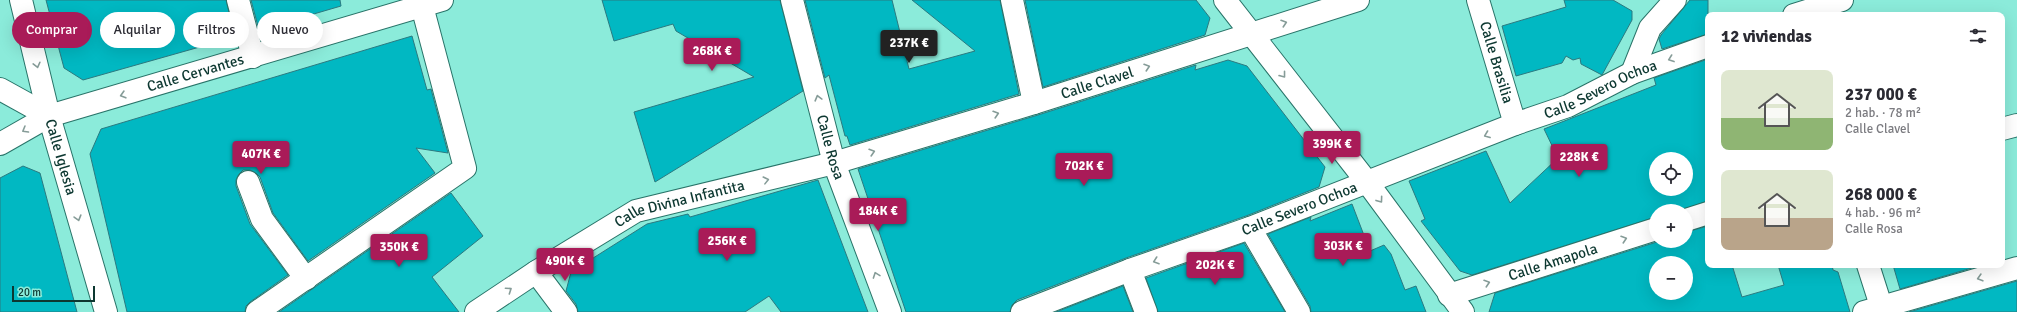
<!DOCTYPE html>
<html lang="es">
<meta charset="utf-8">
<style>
:root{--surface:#fff;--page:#f7f7f7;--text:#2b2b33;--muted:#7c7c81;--accent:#a91b58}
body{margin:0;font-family:Signika,sans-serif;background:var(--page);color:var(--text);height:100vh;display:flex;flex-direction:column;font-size:15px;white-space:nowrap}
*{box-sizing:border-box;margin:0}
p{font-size:13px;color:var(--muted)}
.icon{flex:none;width:22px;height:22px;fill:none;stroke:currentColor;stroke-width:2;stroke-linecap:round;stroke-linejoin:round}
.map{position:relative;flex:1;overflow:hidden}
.details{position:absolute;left:1705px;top:12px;width:300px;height:256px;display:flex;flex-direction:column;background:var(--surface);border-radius:8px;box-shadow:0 4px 16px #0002}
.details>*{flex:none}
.top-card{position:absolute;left:12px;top:12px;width:380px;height:36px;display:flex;gap:8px}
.controls{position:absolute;left:1649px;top:152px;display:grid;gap:8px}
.controls a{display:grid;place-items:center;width:44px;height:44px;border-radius:50%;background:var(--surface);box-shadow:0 4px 16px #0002;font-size:20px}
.scale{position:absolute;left:12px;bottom:10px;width:83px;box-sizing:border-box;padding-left:4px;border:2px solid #0d3831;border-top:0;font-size:11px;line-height:14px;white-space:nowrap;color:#0d3831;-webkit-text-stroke:3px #8bebda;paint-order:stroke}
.price{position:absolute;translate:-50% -34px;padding:0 9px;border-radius:4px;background:var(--accent);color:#fff;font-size:13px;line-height:26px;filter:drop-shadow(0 1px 2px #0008)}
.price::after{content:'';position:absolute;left:50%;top:24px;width:12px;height:9px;margin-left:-6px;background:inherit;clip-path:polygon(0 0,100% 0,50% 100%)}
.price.on{background:#222;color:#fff}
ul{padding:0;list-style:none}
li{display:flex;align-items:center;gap:12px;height:100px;padding:0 16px}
li span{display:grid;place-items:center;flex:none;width:112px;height:80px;border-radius:8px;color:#555}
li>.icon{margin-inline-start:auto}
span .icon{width:48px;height:48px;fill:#fffc;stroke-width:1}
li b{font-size:17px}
h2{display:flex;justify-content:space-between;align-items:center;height:48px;padding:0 16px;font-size:17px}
.pill{padding:0 14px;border-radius:18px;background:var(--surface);box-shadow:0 4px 16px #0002;font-size:14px;line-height:36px}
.pill.on{background:var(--accent);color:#fff}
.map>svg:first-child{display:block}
</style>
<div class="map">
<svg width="2017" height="312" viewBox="0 0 2017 312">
<rect width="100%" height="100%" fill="#8bebda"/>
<g fill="#01b8c2" stroke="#2b7a80" fill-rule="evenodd">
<path d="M46,0H226L235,37L83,80L64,68Z"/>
<path d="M251,0H340L341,6L259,30Z"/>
<path d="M602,0H780L803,91L655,182L634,112L754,77L676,31L673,24L614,41Z"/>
<path d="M805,0H892L909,69L975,51L912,0H1000L1019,94L850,145L847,136H845L829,75L825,78Z"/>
<path d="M1025,0H1196L1210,18L1205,35L1043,87Z"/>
<path d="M1564,0H1613L1632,11V20L1602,75L1581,64L1580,58L1573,60L1566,56L1562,63L1516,76L1502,26L1566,7Z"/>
<path d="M1690,0H1708V34L1662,49L1659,39L1661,35Z"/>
<path d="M412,36L427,90L431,89L448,153L416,148L435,173L308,261L273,213L260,177L256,173L250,170H243L239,174L236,180V186L250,224L288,275L250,302L246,306L245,312H127L90,154L101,129Z"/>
<path d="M1708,59V201L1678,211H1656V217L1472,275L1460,271L1421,221L1425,219L1409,181L1486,151L1510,203L1558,158L1544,129L1656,85L1654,78ZM1656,159H1686V189H1656Z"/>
<path d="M1228,60L1247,66L1325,167L1319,187L1246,216L1126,258L1017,300L1012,305L1010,312H906L858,169L1038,115L1196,65L1195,70Z"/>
<path d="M23,166L40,173L77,312H0V178Z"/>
<path d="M818,180L868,312H781L769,296L745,312H578L576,304L566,291L571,272L647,224L688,214L690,217Z"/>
<path d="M451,193L483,236L432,277L459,312H279Z"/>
<path d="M1352,204L1370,251L1384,245L1391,254L1405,290L1416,286L1426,312H1311L1310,306L1268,234L1311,217L1310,221Z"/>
<path d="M1708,226V265H1732L1742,297L1784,285L1778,265H1832L1833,270L1838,272L1850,312H1489L1495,293L1660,241H1686V232ZM1656,263H1686V293H1656Z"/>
<path d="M1244,243L1285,312H1158L1146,278Z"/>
<path d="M1893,265H1982L1900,289Z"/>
<path d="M2017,281V312H1909Z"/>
<path d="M1123,286L1133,312H1056Z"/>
</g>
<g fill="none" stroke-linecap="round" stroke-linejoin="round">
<g stroke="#297469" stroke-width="24">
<g id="minor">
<path id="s1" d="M21,0L49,116L106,312"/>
<path d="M238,0L253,57"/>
<path id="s2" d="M792,0L834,163L890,312"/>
<path d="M1012,0L1034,103"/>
<path d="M1225,0L1367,182L1463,312"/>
<path id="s3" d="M1478,0L1515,124"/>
<path d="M1794,15L1842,0"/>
<path d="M1632,73L1650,28L1675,0"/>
<path d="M0,89L49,116"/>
<path d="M2002,129L2017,125"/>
<path id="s4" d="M0,144L49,116L442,0"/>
<path d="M248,182L262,219L306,279"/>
<path d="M1686,220L1708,213"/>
<path d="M1250,228L1299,312"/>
<path d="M1868,265L1883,312"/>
<path d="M1130,270L1146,312"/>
<path d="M536,272L566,312"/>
<path id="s5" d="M1449,295L1656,229"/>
<path d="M257,312L465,168L422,6"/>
<path id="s6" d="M476,312L536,272L636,211L834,163L1034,103L1358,0"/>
<path id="s7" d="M1022,312L1130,270L1250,228L1515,124L1568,106L1632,73L1708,46"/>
<path d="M1864,312L2017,268"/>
</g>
</g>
<use href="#minor" stroke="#fff" stroke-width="22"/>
</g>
<defs><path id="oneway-chevron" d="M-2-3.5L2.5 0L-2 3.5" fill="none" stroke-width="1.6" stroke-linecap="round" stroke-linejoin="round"/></defs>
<g stroke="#869c98">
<use href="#oneway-chevron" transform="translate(1284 23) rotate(-18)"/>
<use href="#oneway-chevron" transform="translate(1671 59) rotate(160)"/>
<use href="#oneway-chevron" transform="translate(37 65) rotate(76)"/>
<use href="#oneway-chevron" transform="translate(1147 67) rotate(-18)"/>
<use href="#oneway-chevron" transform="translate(1283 75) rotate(52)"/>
<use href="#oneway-chevron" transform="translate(123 95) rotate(164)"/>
<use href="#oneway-chevron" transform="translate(818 98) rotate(-105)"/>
<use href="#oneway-chevron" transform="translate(996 114) rotate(-17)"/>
<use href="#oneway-chevron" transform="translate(25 130) rotate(150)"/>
<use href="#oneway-chevron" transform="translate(1487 135) rotate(159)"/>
<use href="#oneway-chevron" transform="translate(872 152) rotate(-17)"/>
<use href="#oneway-chevron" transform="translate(766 180) rotate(-14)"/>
<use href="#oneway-chevron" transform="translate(1380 200) rotate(54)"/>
<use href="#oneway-chevron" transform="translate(78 218) rotate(74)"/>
<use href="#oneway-chevron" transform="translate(1624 239) rotate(-18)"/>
<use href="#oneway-chevron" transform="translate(1156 261) rotate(161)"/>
<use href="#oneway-chevron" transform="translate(876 275) rotate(-110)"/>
<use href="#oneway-chevron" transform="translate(1980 278) rotate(164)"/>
<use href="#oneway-chevron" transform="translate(1487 283) rotate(-18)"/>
<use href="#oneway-chevron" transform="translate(509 290) rotate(-34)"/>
</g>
<g text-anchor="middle" stroke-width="3" stroke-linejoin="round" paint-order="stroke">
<g font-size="15" fill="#0d3831" stroke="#8bebda">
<text dy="5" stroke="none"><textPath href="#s3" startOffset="65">Calle Brasilia</textPath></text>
<text dy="5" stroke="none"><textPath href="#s4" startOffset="209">Calle Cervantes</textPath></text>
<text dy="5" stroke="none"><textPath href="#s6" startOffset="668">Calle Clavel</textPath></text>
<text dy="5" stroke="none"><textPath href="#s7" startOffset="620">Calle Severo Ochoa</textPath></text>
<text dy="5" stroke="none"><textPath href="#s2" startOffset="152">Calle Rosa</textPath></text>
<text dy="5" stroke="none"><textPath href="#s1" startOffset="162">Calle Iglesia</textPath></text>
<text dy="5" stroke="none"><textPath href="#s6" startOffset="233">Calle Divina Infantita</textPath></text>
<text dy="5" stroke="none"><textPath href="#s7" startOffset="296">Calle Severo Ochoa</textPath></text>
<text dy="5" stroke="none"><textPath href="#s5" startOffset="109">Calle Amapola</textPath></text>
</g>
</g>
</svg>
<div class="controls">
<a><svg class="icon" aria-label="locate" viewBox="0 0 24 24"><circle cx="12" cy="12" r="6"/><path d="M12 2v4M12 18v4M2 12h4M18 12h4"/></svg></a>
<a>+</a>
<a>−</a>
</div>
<div class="scale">20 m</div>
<b class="price on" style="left:909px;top:64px">237K €</b>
<b class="price" style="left:712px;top:72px">268K €</b>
<b class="price" style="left:1332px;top:165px">399K €</b>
<b class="price" style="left:261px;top:175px">407K €</b>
<b class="price" style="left:1579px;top:178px">228K €</b>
<b class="price" style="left:1084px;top:187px">702K €</b>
<b class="price" style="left:878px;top:232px">184K €</b>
<b class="price" style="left:727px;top:262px">256K €</b>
<b class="price" style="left:1343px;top:267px">303K €</b>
<b class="price" style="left:399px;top:268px">350K €</b>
<b class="price" style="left:565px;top:282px">490K €</b>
<b class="price" style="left:1215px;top:286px">202K €</b>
<div class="top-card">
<a class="pill on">Comprar</a>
<a class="pill">Alquilar</a>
<a class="pill">Filtros</a>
<a class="pill">Nuevo</a>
</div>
<section class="details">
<h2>12 viviendas<svg class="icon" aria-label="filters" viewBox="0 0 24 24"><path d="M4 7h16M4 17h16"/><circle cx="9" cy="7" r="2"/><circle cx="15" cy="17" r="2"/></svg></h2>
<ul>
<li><span style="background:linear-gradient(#dfe7d0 60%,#8fb573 0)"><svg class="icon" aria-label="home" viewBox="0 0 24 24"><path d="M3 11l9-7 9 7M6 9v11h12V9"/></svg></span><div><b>237 000 €</b><p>2 hab. · 78 m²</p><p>Calle Clavel</p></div></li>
<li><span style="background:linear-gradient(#dfe7d0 60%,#b9a48a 0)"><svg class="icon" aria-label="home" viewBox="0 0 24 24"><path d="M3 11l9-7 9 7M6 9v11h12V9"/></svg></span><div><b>268 000 €</b><p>4 hab. · 96 m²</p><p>Calle Rosa</p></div></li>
</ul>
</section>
</div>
